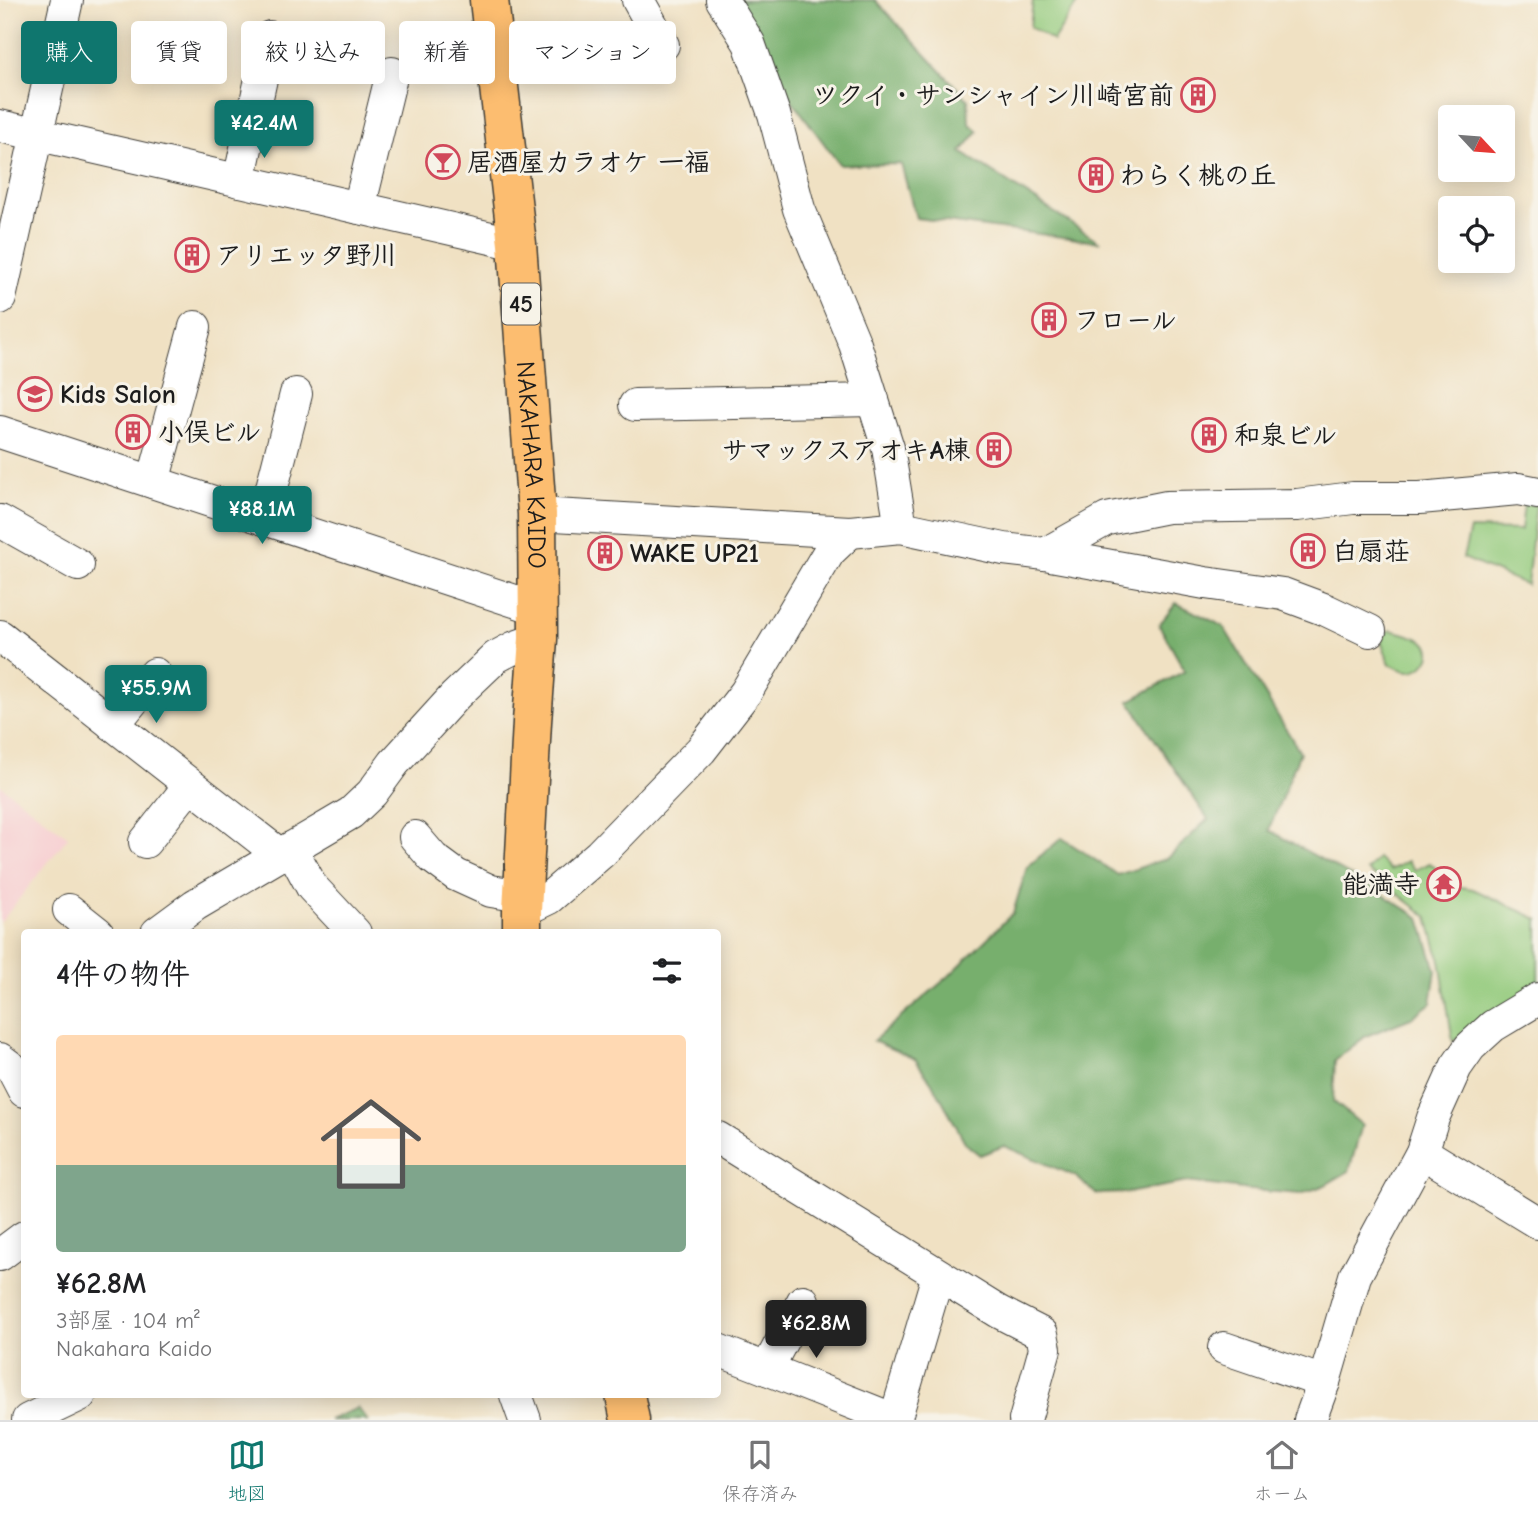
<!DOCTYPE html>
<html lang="ja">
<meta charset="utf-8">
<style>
:root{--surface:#fff;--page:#f6f6f6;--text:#202124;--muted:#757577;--line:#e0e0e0;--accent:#0f766e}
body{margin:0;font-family:"Comic Neue","Klee One",sans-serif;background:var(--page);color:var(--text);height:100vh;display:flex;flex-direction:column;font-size:26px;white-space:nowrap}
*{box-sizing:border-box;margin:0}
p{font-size:23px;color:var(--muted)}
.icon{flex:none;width:38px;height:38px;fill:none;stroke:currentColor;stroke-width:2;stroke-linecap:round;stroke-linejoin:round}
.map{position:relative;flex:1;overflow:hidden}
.side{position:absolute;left:21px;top:929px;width:700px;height:469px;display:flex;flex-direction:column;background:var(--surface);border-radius:7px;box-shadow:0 4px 18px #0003}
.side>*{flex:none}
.guide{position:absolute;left:21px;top:21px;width:700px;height:63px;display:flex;gap:14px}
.needle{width:46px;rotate:116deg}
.buttons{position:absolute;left:1438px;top:105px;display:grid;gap:14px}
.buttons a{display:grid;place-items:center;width:77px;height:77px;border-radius:7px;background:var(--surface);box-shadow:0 4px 18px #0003;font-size:35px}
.price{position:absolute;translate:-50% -60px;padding:0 16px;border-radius:7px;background:var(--accent);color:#fff;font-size:23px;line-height:46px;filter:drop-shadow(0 2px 4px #0008)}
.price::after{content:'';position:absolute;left:50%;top:42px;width:21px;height:16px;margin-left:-10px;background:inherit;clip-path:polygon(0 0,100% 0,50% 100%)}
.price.active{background:#222;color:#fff}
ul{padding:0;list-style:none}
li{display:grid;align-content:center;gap:14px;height:371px;padding:0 35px}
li+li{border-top:2px solid var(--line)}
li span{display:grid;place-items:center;height:217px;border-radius:7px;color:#555}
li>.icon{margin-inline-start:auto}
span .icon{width:126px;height:126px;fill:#fffc;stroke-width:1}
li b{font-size:30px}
h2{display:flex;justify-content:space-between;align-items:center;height:84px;padding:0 35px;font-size:30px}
.tag{padding:0 24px;border-radius:7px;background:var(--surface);box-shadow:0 4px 18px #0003;font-size:24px;line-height:63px}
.tag.active{background:var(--accent);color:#fff}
.tab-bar{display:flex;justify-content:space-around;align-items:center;height:98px;border-top:2px solid var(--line);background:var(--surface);font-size:19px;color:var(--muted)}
.tab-bar a{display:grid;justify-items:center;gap:4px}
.tab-bar .active{color:var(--accent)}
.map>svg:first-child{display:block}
</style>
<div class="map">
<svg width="1538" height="1420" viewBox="0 0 1538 1420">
<rect width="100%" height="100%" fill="#f7f3e8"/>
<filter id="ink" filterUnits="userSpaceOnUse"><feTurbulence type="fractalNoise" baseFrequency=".0143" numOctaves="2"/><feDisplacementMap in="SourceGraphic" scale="14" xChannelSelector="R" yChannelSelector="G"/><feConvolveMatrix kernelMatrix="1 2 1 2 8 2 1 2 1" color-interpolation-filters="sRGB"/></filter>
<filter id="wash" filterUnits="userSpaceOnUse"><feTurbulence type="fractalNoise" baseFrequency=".00686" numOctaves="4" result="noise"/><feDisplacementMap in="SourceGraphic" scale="28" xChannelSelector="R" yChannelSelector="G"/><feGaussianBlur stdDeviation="1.57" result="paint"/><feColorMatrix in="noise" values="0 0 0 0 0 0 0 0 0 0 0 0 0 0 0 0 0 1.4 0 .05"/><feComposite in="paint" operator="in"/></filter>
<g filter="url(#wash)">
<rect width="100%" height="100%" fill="#f0e1c3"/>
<path fill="#f7cfd2" d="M0,785L68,837L0,923Z"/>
<g fill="#94cb7e" stroke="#58744d" stroke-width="2">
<path d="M1033,0H1079L1053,41L1030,27Z"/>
<path d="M1524,504L1536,505L1527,585L1463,558L1470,529L1521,530Z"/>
<path d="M1390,630C1399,632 1422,638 1427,644C1436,655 1423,670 1411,671C1403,672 1396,667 1390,664L1381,642L1386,633Z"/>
<path d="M1378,858L1390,870L1408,861L1415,870L1430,863L1455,886L1473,889L1538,919V984L1453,1042L1440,961L1428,917L1367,870Z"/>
</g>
<g fill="#77af6d" stroke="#4a6644" stroke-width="2">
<path d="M728,0H875L968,100L969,123L978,131L961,152L1100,242L916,218L901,164L840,165L771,72Z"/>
<path d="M1176,603L1223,626L1300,752L1269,830L1371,887L1420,918L1436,970L1431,1003L1411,1018L1366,1036L1335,1060L1333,1101L1362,1125L1349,1171L1325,1185L1301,1194L1251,1190L1187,1182L1127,1193L1096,1194L1075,1176L1004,1146L980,1155L966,1144L936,1089L915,1059L873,1041L949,976L1013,913L1027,867L1062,838L1118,875L1168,858L1208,819L1129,701L1185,671L1159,625Z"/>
<path d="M358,1408L367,1420H329Z"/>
</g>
</g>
<g filter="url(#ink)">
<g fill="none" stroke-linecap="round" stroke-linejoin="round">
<g stroke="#3c3a35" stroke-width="34">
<g id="minor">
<path d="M638,0L663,45"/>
<path d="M722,0L749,43L774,114L799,209L855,344L888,448L901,527"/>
<path d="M0,126L517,244"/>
<path d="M239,181L270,37"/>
<path d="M359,208L392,73"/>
<path d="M0,298L67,0"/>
<path d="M635,405L873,400"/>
<path d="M0,432L539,609"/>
<path d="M153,482L195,327"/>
<path d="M537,514L850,532L901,527L1004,549L1045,554L1107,519L1167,507L1297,505L1353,498H1420L1518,489L1538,493"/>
<path d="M264,519L296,394"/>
<path d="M0,521L78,565"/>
<path d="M1045,554L1205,583L1283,594L1326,610L1370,631"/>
<path d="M0,636L279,854"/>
<path d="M113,725L155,674"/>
<path d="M415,837L433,858L456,875L491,891L523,896"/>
<path d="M145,842L190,785"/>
<path d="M291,848L312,887L355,933"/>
<path d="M69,910L98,933"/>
<path d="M522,911L549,898L600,854L701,750L746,692L829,552L850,532"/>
<path d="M157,933L195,905L351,813L372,793L394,763L455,696L496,657L515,647L538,639"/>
<path d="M0,1059L12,1068L24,1091"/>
<path d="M718,1138L999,1312L1042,1334L1045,1349L1025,1420"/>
<path d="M1422,1152L1538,1223"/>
<path d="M0,1255L24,1237"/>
<path d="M1224,1348L1324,1382"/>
<path d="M718,1350L767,1369L895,1420"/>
<path d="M767,1369L803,1301"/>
<path d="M516,1395L525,1420"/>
<path d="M28,1420L80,1395"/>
<path d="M895,1420L938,1275"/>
<path d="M1310,1420L1324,1382L1355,1276L1422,1152L1433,1118L1456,1067L1470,1047L1493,1026L1538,999"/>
</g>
</g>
<g stroke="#3c3a35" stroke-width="41">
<g id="major">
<path id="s1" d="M489,0L517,244L537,514L538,639L532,722L522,911V933"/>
<path d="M625,1395L630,1420"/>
</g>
</g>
<use href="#minor" stroke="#fff" stroke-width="32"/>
<use href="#major" stroke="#fcbd6f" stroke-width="38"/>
</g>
</g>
<defs>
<g id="building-ring" transform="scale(1.75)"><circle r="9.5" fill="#f7f3e8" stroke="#d1495b" stroke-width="1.5"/><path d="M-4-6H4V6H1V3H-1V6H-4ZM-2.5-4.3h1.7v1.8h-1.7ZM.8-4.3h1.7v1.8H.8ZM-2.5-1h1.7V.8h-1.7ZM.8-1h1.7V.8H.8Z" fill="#d1495b"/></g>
<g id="bar-ring" transform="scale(1.75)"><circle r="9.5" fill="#f7f3e8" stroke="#d1495b" stroke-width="1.5"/><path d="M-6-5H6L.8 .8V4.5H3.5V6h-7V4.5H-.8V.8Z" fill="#d1495b"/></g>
<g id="school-ring" transform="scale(1.75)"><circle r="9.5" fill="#f7f3e8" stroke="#d1495b" stroke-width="1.5"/><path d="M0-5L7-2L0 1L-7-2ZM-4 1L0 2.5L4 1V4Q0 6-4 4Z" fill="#d1495b"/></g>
<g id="temple-ring" transform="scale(1.75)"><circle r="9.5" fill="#f7f3e8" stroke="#d1495b" stroke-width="1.5"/><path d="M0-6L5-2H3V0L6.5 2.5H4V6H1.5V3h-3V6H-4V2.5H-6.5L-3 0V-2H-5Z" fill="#d1495b"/></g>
</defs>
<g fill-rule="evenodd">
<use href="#building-ring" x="1198" y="95"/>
<use href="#bar-ring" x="443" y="162"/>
<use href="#building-ring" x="1096" y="175"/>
<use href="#building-ring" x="192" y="255"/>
<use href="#building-ring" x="1049" y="320"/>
<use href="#school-ring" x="35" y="394"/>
<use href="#building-ring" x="133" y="432"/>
<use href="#building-ring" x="1209" y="435"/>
<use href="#building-ring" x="994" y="450"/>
<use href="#building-ring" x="1308" y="551"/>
<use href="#building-ring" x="605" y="553"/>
<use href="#temple-ring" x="1444" y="884"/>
</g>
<g text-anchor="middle" stroke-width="6" stroke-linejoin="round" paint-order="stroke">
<rect fill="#f7f3e8" stroke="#5e5c59" stroke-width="2" x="502" y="283.5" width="38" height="41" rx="5"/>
<g font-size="24" font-weight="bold" fill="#1c1c1c">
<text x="521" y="312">45</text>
</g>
<g font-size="26" font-weight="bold" fill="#1c1c1c" stroke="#f7f3e8" text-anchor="start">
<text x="1174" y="104" text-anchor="end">ツクイ・サンシャイン川崎宮前</text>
<text x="467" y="171">居酒屋カラオケ 一福</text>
<text x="1120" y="184">わらく桃の丘</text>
<text x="216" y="264">アリエッタ野川</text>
<text x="1074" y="329">フロール</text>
<text x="60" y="403">Kids Salon</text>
<text x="158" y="441">小俣ビル</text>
<text x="1234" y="444">和泉ビル</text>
<text x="970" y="459" text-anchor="end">サマックスアオキA棟</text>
<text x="1332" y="560">白扇荘</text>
<text x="630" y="562">WAKE UP21</text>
<text x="1420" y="893" text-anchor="end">能満寺</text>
</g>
<g font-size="26" fill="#1c1c1c" stroke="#f7f3e8">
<text dy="9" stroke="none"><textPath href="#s1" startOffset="467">NAKAHARA KAIDO</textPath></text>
</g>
</g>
</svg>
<div class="buttons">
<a><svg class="needle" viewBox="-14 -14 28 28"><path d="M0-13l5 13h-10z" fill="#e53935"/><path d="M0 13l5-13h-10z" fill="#757577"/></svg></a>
<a><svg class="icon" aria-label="locate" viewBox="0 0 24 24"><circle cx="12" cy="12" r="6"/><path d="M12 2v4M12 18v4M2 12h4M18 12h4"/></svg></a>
</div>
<b class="price" style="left:264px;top:160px">¥42.4M</b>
<b class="price" style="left:262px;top:546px">¥88.1M</b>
<b class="price" style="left:156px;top:725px">¥55.9M</b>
<b class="price active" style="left:816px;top:1360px">¥62.8M</b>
<div class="guide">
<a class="tag active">購入</a>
<a class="tag">賃貸</a>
<a class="tag">絞り込み</a>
<a class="tag">新着</a>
<a class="tag">マンション</a>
</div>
<section class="side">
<h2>4件の物件<svg class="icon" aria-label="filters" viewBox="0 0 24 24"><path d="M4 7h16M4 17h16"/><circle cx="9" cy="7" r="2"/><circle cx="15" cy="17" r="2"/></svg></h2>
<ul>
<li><span style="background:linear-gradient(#ffd9b3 60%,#7fa58c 0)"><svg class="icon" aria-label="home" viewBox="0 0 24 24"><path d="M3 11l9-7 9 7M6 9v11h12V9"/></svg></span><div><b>¥62.8M</b><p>3部屋 · 104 m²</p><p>Nakahara Kaido</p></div></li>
</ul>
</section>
</div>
<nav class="tab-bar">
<a class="active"><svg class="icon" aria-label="map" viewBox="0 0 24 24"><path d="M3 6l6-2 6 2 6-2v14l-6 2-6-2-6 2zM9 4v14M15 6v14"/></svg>地図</a>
<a><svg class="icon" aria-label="saved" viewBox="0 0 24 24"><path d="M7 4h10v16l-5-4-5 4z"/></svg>保存済み</a>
<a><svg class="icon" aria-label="home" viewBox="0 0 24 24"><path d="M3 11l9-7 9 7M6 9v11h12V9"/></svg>ホーム</a>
</nav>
